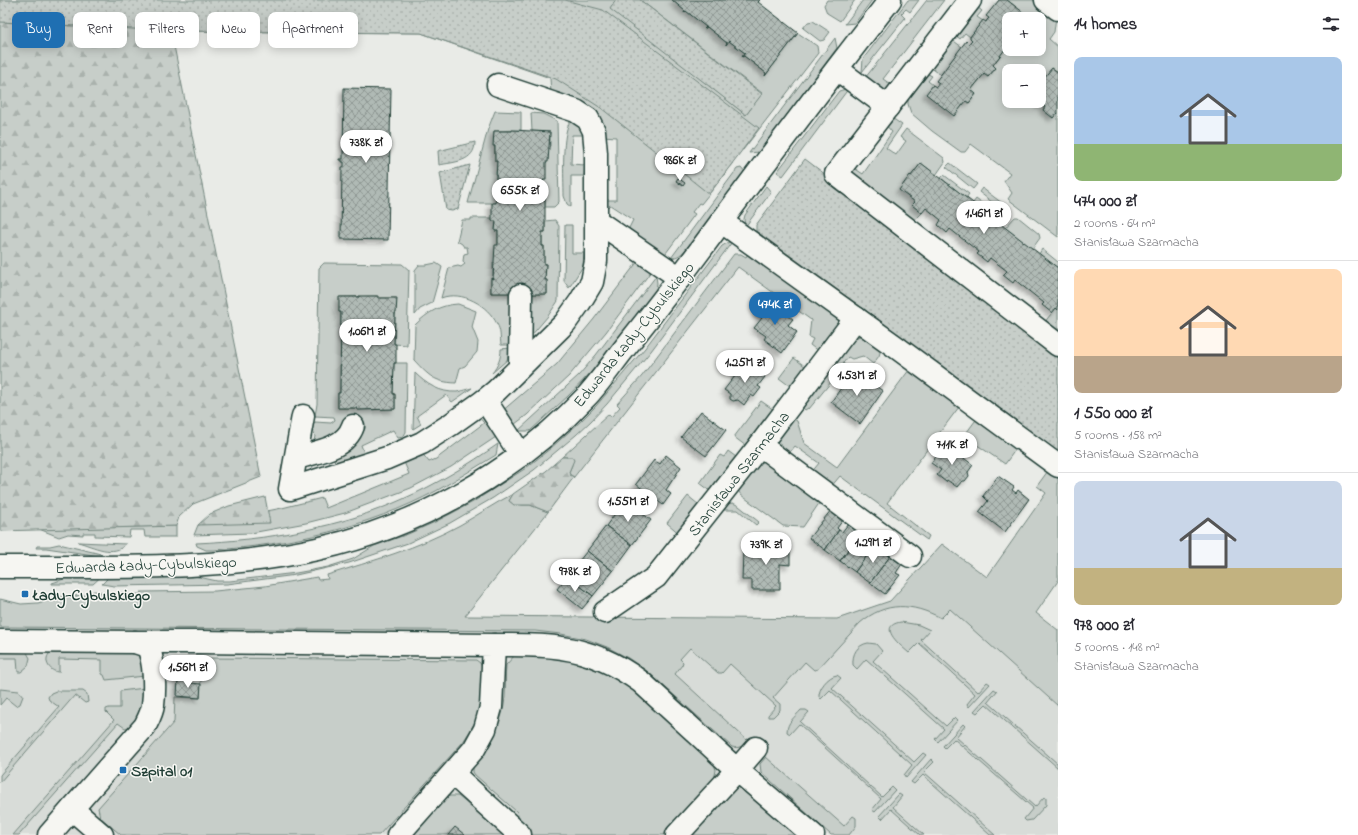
<!DOCTYPE html>
<meta charset="utf-8">
<style>
:root{--surface:#fff;--page:#f7f7f7;--text:#2b2b33;--muted:#7c7c81;--line:#e1e1e2;--accent:#1f6fb2}
body{margin:0;font-family:"Indie Flower",sans-serif;background:var(--page);color:var(--text);height:100vh;display:flex;flex-direction:column;font-size:15px;white-space:nowrap}
*{box-sizing:border-box;margin:0}
p{font-size:13px;color:var(--muted)}
.icon{flex:none;width:22px;height:22px;fill:none;stroke:currentColor;stroke-width:2;stroke-linecap:round;stroke-linejoin:round}
.map{position:relative;flex:1;overflow:hidden}
.details{display:flex;flex-direction:column;background:var(--surface);width:300px}
.details>*{flex:none}
.hud{position:absolute;left:12px;top:12px;width:380px;height:36px;display:flex;gap:8px}
.fabs{position:absolute;left:1002px;top:12px;display:grid;gap:8px}
.fabs a{display:grid;place-items:center;width:44px;height:44px;border-radius:8px;background:var(--surface);box-shadow:0 2px 10px #0003;font-size:20px}
.price{position:absolute;translate:-50% -34px;padding:0 9px;border-radius:14px;background:#fff;color:#222;font-size:13px;line-height:26px;filter:drop-shadow(0 1px 2px #0008)}
.price::after{content:'';position:absolute;left:50%;top:24px;width:12px;height:9px;margin-left:-6px;background:inherit;clip-path:polygon(0 0,100% 0,50% 100%)}
.price.on{background:var(--accent);color:#fff}
ul{padding:0;list-style:none}
li{display:grid;align-content:center;gap:8px;height:212px;padding:0 16px}
li+li{border-top:1px solid var(--line)}
li span{display:grid;place-items:center;height:124px;border-radius:8px;color:#555}
li>.icon{margin-inline-start:auto}
span .icon{width:72px;height:72px;fill:#fffc;stroke-width:1}
li b{font-size:17px}
h2{display:flex;justify-content:space-between;align-items:center;height:48px;padding:0 16px;font-size:17px}
.tag{padding:0 14px;border-radius:8px;background:var(--surface);box-shadow:0 2px 10px #0003;font-size:14px;line-height:36px}
.tag.on{background:var(--accent);color:#fff}
main{display:flex;flex:1;min-height:0}
.map>svg:first-child{display:block}
</style>
<main>
<div class="map">
<svg width="1058" height="835" viewBox="0 0 1058 835">
<defs>
<pattern id="forest-firs" width="22" height="20" patternUnits="userSpaceOnUse"><rect width="22" height="20" fill="#c7cec9"/><path d="M5 1l3.5 6h-7zM16 11l3.5 6h-7z" fill="#aab2ad"/></pattern>
<pattern id="park-dots" width="8" height="8" patternUnits="userSpaceOnUse"><rect width="8" height="8" fill="#c7cec9"/><path d="M2 2h.1M6 6h.1" fill="none" stroke="#aab2ad" stroke-width="1.8" stroke-linecap="round"/></pattern>
<pattern id="building-cross-hatch" width="8" height="8" patternUnits="userSpaceOnUse"><rect width="8" height="8" fill="#b0bab5"/><path d="M0 0l8 8M0 8l8-8" fill="none" stroke="#8f9894"/></pattern>
<filter id="shadow"><feDropShadow dx="-3.5" dy="3.5" stdDeviation="2" flood-color="#0004"/></filter>
</defs>
<rect width="100%" height="100%" fill="#e9ebe7"/>
<filter id="ink" filterUnits="userSpaceOnUse"><feTurbulence type="fractalNoise" baseFrequency=".025" numOctaves="2"/><feDisplacementMap in="SourceGraphic" scale="8" xChannelSelector="R" yChannelSelector="G"/><feConvolveMatrix kernelMatrix="1 2 1 2 8 2 1 2 1" color-interpolation-filters="sRGB"/></filter>
<g filter="url(#ink)">
<path fill="#d8dcd8" d="M942,544L1058,630V835H0V627L177,628L178,614L837,619L890,601Z"/>
<g fill="#c7cec9" stroke="#73867e">
<path d="M351,0L431,9L733,164L701,204L699,203L692,212L695,214L663,257L628,230L633,220L610,205L603,212L602,200H616V137L603,136L551,94L550,78L421,33L171,31Z"/>
<path d="M507,0H616L611,8L746,115L762,93L640,0H672L685,11L684,13L686,11L706,27L705,29L707,27L727,43L725,45L729,41L745,53L742,56H744L766,73L765,76L798,33L817,46L818,53L743,150Z"/>
<path d="M827,0H855L840,21L827,13L824,5Z"/>
<path d="M863,0H872L855,23L845,24Z"/>
<path d="M908,0H919L910,12L906,9L901,14L905,18L862,72L863,59Z"/>
<path d="M927,0H944L883,79L896,88L887,93L865,78Z"/>
<path d="M1007,0H1033L1056,17L1054,32L1049,39L1058,47V72L1052,68L1039,84V71H1009V101H1037L1045,107L1043,110L1053,118L1057,113L1058,114V237L1008,199L1012,193L1004,181L1010,173L971,144L965,152H961L932,131L911,113L908,104V97L926,73L932,76L928,81L933,85L927,94L954,115L966,101L969,103L976,94L971,90L984,74L988,77L996,68L993,65L1009,44V49H1039V19H1026L1028,16Z"/>
<path d="M976,6L982,11L977,17L983,21L970,37L965,33L960,39L954,34Z"/>
<path d="M813,21L830,32L824,40L820,41L803,28L808,22Z"/>
<path d="M835,38L837,48L759,152L749,153Z"/>
<path d="M951,39L962,47L941,75L930,67Z"/>
<path d="M849,88L783,176L777,172L839,91Z"/>
<path d="M495,111L521,112V130L494,131L495,161H497L496,178L499,179V193H496V203H468L488,129Z"/>
<path d="M531,113L543,114L557,121L559,202L554,207H545V194H543V180L548,147L550,146V132L532,131Z"/>
<path d="M576,119L585,135H572L571,164L585,165L584,176H571V207L567,204L564,196C564,179 561,132 571,120Z"/>
<path d="M891,119L895,120L902,125L886,148L896,155L906,141L900,137L906,129L944,158L945,162L936,175L921,163L911,176L910,175L900,190L915,202L912,205L922,213L914,221L848,172L851,166L863,174L892,132L884,123Z"/>
<path d="M950,163L977,184L973,189L946,167Z"/>
<path d="M741,168L745,173L686,249C682,254 678,257 671,258L737,169Z"/>
<path d="M944,175L969,194L966,198L941,178Z"/>
<path d="M766,186L771,192L745,227L744,219L745,215Z"/>
<path d="M982,188L1010,209L1006,213L979,192Z"/>
<path d="M976,199L1002,219L999,223L973,203Z"/>
<path d="M1015,217H1018L1039,234L1040,238L1032,249L1005,228Z"/>
<path d="M471,218H492V221H496L495,231H498V245L495,263H493V279H491V293H510V295H516L511,345H501C500,338 501,330 497,324C488,305 462,290 441,298L449,268L458,266L461,267L465,264L463,261L464,254L468,253L467,247H464L462,244L457,241L462,220H471Z"/>
<path d="M555,220L559,226L558,301L548,316L531,336L529,294H547V280H545L546,264H544V246H542V232H545V221Z"/>
<path d="M565,225H572V253H584L583,266L569,288L564,281Z"/>
<path d="M729,242H732L651,351L607,404L591,421L576,435L534,470L493,498L450,523L408,543L349,563L296,575L227,584L114,586L102,584L108,578L114,576H194L217,581H230L296,573L328,567L353,559L374,546L408,534L435,522L473,502L526,468L551,448L581,421L596,406L645,348L722,246Z"/>
<path d="M1042,249L1058,262V268L1039,254Z"/>
<path d="M749,252L840,318V324L823,355L810,345L813,339L809,337L811,320L738,267L574,477L570,475L569,472L572,465L568,457H562L609,414L611,417L620,407L617,404L642,376L734,254H741L746,257Z"/>
<path d="M638,261L652,270L606,332L569,376L527,415L511,427L501,412L557,364L594,319Z"/>
<path d="M324,263L402,264L409,270L407,345L394,344L396,298H378L377,296L340,297L339,312H341L340,393H338V408H357V410L395,409V395L393,394L394,363H407L406,432L403,437L398,438L393,430L361,445L364,453L336,464L333,457C348,449 361,445 363,426L322,442L314,441L315,436L312,431L313,426L315,422L331,423L335,420L334,417L315,416L317,404L319,268Z"/>
<path d="M436,263L442,267L432,303L420,309L415,315V270L419,265H426Z"/>
<path d="M656,276L657,283L656,290L600,363L568,396L530,431H518L579,375L596,355Z"/>
<path d="M458,304L476,311L472,327L478,342L477,352L465,366L460,368L456,383C434,382 429,376 414,360L415,325C428,312 440,305 458,304Z"/>
<path d="M1056,308L1058,310V335L1045,323L1047,319Z"/>
<path d="M862,335L881,349L879,356L873,364L863,356L852,359L848,357L843,363L845,365L809,409L808,408L805,410L802,407L853,339Z"/>
<path d="M510,348L507,360L492,373C498,366 501,358 501,349Z"/>
<path d="M794,358L810,370L795,390L779,378Z"/>
<path d="M912,366L962,403L887,503L929,536L927,540L840,476L830,488L811,473L819,463L795,446L786,457L774,446L791,417L797,421L804,443L837,467Z"/>
<path d="M415,373C426,384 440,393 457,392C462,391 467,389 472,388L452,402L446,395L417,416L421,424L413,429Z"/>
<path d="M761,401L777,412L750,449L734,437Z"/>
<path d="M475,413L484,414L499,435L451,467L411,488L345,513L306,523L251,533L194,535L198,525L282,508L322,498L326,508L409,474L404,462L421,452L429,462L436,459L484,423Z"/>
<path d="M978,417L1018,446L1005,464L964,436Z"/>
<path d="M498,444L496,455C476,467 456,480 436,491C368,527 291,545 214,550H206L197,546L196,543C266,540 340,528 403,499C437,484 468,465 498,444Z"/>
<path d="M728,451L736,457L738,460L718,489L709,490L700,483L720,455L724,457Z"/>
<path d="M760,460H765L822,499L803,527L783,526L741,495L737,489Z"/>
<path d="M1050,468L1058,475V581L1036,613L1058,630V706L950,609L941,618C912,603 886,601 860,623L818,669L814,670L805,662L773,698L780,704V710L773,717H768V715L776,706L730,664L722,673H718L690,648L680,659L683,662L682,665L675,674L747,740C744,746 739,749 732,747L647,671L628,658L607,647L586,639L561,634L535,631L0,627V599L21,604L38,603L58,597L88,595L94,591L115,594L127,592V595L140,594L141,592L215,591L265,586L317,577L318,580L328,579L327,575C373,561 418,548 460,525C478,515 495,503 513,494L509,501L522,505H530L548,512L465,616L837,619L890,601L942,544L987,577L1046,493L1037,486Z"/>
<path d="M688,496L704,509L681,535L667,523Z"/>
<path d="M733,503L739,506L759,522L756,525L738,510H717L656,592L654,590L719,505Z"/>
<path d="M176,526V537H145L144,530H130L129,537L95,536V533H83V535L68,534L59,537L39,529Z"/>
<path d="M78,542L126,544C114,558 93,546 78,542Z"/>
<path d="M59,544L101,554V556L46,548H36L37,546H50Z"/>
<path d="M104,574L93,584H52V583L76,575Z"/>
<path d="M901,622L919,625L930,630L921,640L978,692L987,682L990,684L969,707L967,704L975,694L919,643L909,653C901,646 876,626 901,622Z"/>
<path d="M868,643L876,644L882,651L873,661L946,726L955,717L958,720L938,742L935,739L944,729L866,659L857,669L853,665C852,654 857,645 868,643Z"/>
<path d="M0,650L26,651L30,658L28,666L21,672H18L17,658H0Z"/>
<path d="M51,652H131L141,657L145,676L106,680L104,675L102,674V660L59,659V672C49,672 42,659 51,652Z"/>
<path d="M516,654L567,658L599,668L631,688L713,761L716,770L714,780L664,835H530L521,827L517,812L475,775L473,772V766C489,745 503,724 505,697C506,686 505,676 506,665Z"/>
<path d="M206,658L476,660L480,663L482,667V695L476,720L470,731L463,742L379,835H121L100,817L98,808L174,722L175,697L200,698L202,661Z"/>
<path d="M837,675L841,678L832,688L914,762L923,753L926,755L906,778L904,775L912,765L830,690L821,699L819,697C818,689 828,676 837,675Z"/>
<path d="M145,688L141,715L131,727L125,728L118,723L19,835H13L114,720L106,712V709L109,708H120V691Z"/>
<path d="M0,689L19,691L23,696L20,704L16,706L6,698L0,705Z"/>
<path d="M994,689L997,691L988,702L1058,764V768L986,704L977,713L974,711Z"/>
<path d="M56,691H83L87,694L88,702L85,703L75,695L0,782V775L59,707L49,700L48,697L51,693Z"/>
<path d="M801,710H806L809,712L800,722L882,797L892,787L895,790L875,812L872,810L881,799L799,724L790,734L787,732C787,722 795,717 801,710Z"/>
<path d="M963,724L965,726L956,737L1035,807L1044,797L1046,798V805L1032,820L1026,821L1024,819L1033,808L954,739L945,748L943,746Z"/>
<path d="M766,757L844,826L853,816L856,818V826L849,835H831L761,772L760,764Z"/>
<path d="M931,759L934,762L924,772L995,835H990L923,775L914,784L911,782Z"/>
<path d="M736,787L742,788L797,835H687L731,789Z"/>
<path d="M899,794L902,796L893,807L924,835H920L891,809L882,819L879,816Z"/>
<path d="M450,796H458L464,801L503,835H410L446,797Z"/>
</g>
<g fill="url(#forest-firs)" stroke="#73867e">
<path d="M0,0H146L167,5L171,31L261,477L193,504L179,517L176,526L0,531Z"/>
<path d="M562,457H572L574,460L569,472L570,475L574,477L548,512L530,505H514L509,501L513,494L546,471Z"/>
<path d="M265,497L270,523L198,525L210,514L229,506Z"/>
</g>
<g fill="url(#park-dots)" stroke="#73867e">
<path d="M0,0H565L603,10L759,128L709,194L601,108L556,79L421,33L171,31L0,22Z"/>
<path d="M616,0H640L762,94L746,115L610,9Z"/>
<path d="M475,142C475,162 454,162 439,165L438,151Z"/>
<path d="M805,159L1058,351V457L879,320L756,231V225Z"/>
<path d="M470,165L458,209L452,211L446,210L440,173Z"/>
</g>
<g fill="url(#building-cross-hatch)" stroke="#1f3d34" filter="url(#shadow)">
<path d="M672,0H760L758,2L798,33L765,76L766,73L744,56L742,57L745,53L729,41L726,45L727,43L707,27L704,29L706,27L686,11L684,13L685,11Z"/>
<path d="M999,0H1007L1028,16L1026,19H1009V44L993,65L996,68L988,77L984,74L971,90L976,94L969,103L966,101L954,116L926,94L933,85L936,87L939,83L936,81L966,41L969,44L970,42L972,40L970,38V37L983,20L986,22L987,20L989,18L986,16Z"/>
<path d="M1052,68L1058,72V114L1057,113L1053,118L1043,110L1045,107L1037,101H1039V84Z"/>
<path d="M344,88L391,89L388,240L341,239L342,167H344V162H342V160H339V159H343Z"/>
<path d="M512,130L550,132L548,162H546V180H543V194H545V232H542V246H544V264H546L545,280H547V294H529L521,295H510V293H491V278L493,279L495,245H498V231H495L496,221H492V203H496V193H499V179H496L497,161H495V146H493L494,131H512Z"/>
<path d="M921,163L1058,268V310L1056,308L1052,313L1042,305L1044,303L1015,280L1013,283L1003,275L1007,271L990,258L987,262L977,254L979,252L950,229L947,233L938,225L941,220L926,208L922,213L912,205L915,202L899,190L910,175L911,176Z"/>
<path d="M678,178L685,183L683,186L676,181Z"/>
<path d="M359,296H378V298H397L396,313H395L394,344H396V363H394L393,394H395V409L357,410V408H338V393H340L341,312H339V297H359Z"/>
<path d="M766,299L793,319L788,325L797,332L782,353L764,339L766,336L754,328L762,318L756,314Z"/>
<path d="M746,362L765,377L758,386L761,388L754,397L751,395L744,405L738,400L733,401L730,399V394L724,390Z"/>
<path d="M854,370L878,386L877,387L883,391L860,424L831,402Z"/>
<path d="M701,411L726,430L706,456L681,437Z"/>
<path d="M946,443L957,451L956,452L973,465L968,472L969,476L965,481H962L957,487L947,480L946,482L937,475L941,470L931,463Z"/>
<path d="M666,455L681,467L666,490L671,494L663,505L636,484L654,460L660,464Z"/>
<path d="M998,476L1014,487L1012,490L1016,493L1018,490L1029,499L1005,532L979,512L988,501L983,496Z"/>
<path d="M625,500L651,520L632,545L606,526Z"/>
<path d="M831,510L843,520L837,528L839,530L825,550L809,538Z"/>
<path d="M848,524L861,532L840,561L825,550L839,530L842,532Z"/>
<path d="M606,526L632,545L613,571L587,551Z"/>
<path d="M861,532L873,542L866,550L869,553L855,572L840,561Z"/>
<path d="M765,542L790,543V565L780,564V590H752V580H742L743,552L765,553Z"/>
<path d="M878,546L891,555L870,583L855,572L869,553L872,554Z"/>
<path d="M587,551L613,571L593,596L567,576Z"/>
<path d="M891,555L902,564L896,573L900,575L885,594L870,583Z"/>
<path d="M567,576L593,596L582,609L557,589Z"/>
<path d="M178,679L190,680V683L201,684L200,698L177,696Z"/>
<path d="M455,827L465,835H448Z"/>
</g>
<g fill="none" stroke-linecap="round" stroke-linejoin="round">
<g stroke="#1f3d34" stroke-width="25">
<g id="minor">
<path d="M970,0L836,174L1058,345"/>
<path d="M1046,0L1058,9"/>
<path d="M837,69L888,107"/>
<path d="M597,221L680,278"/>
<path d="M722,222L896,347L1058,466"/>
<path d="M520,367L521,295"/>
<path d="M485,400L521,455"/>
<path d="M303,416L290,489L387,458L422,443L450,425L485,400L496,391L565,323L580,302L592,282L596,261V153L594,131L588,119L576,111L498,85"/>
<path d="M760,445L910,556"/>
<path d="M296,458C316,452 345,449 353,426"/>
<path d="M0,567C105,566 214,572 317,549C418,527 515,472 586,397C601,381 614,361 628,344C660,304 691,263 721,222C777,147 833,73 890,0"/>
<path d="M605,612L656,577L760,445L856,318"/>
<path d="M0,641L135,642L147,646C155,659 155,690 153,705C152,713 148,720 145,726L49,835"/>
<path d="M135,642H198L494,645L491,707L485,729L474,749L398,835"/>
<path d="M494,645C517,645 540,644 562,648C591,652 618,665 641,682L737,770L756,748"/>
<path d="M453,774L520,835"/>
<path d="M72,809L102,835"/>
<path d="M677,835L737,770L813,835"/>
</g>
</g>
<use href="#minor" stroke="#f6f6f2" stroke-width="22"/>
</g>
</g>
<g fill="#1f6fb2" stroke="#f6f6f2" stroke-width="1.5">
<rect x="21" y="590" width="8" height="8" rx="2"/>
<rect x="119" y="766" width="8" height="8" rx="2"/>
</g>
<g text-anchor="middle" stroke-width="3" stroke-linejoin="round" paint-order="stroke">
<g font-size="16" fill="#1f3d34" stroke="#f6f6f2">
<text transform="translate(633 334) rotate(-51)" y="6">Edwarda Łady-Cybulskiego</text>
<text transform="translate(738 473) rotate(-52)" y="6">Stanisława Szarmacha</text>
<text transform="translate(146 564) rotate(-2)" y="6">Edwarda Łady-Cybulskiego</text>
</g>
<g font-size="16" font-weight="bold" fill="#1f3d34" stroke="#f6f6f2" text-anchor="start">
<text x="33" y="600">Łady-Cybulskiego</text>
<text x="131" y="776">Szpital 01</text>
</g>
</g>
</svg>
<div class="fabs">
<a>+</a>
<a>−</a>
</div>
<b class="price" style="left:366px;top:164px">738K zł</b>
<b class="price" style="left:680px;top:182px">986K zł</b>
<b class="price" style="left:520px;top:212px">655K zł</b>
<b class="price" style="left:984px;top:235px">1.46M zł</b>
<b class="price on" style="left:775px;top:326px">474K zł</b>
<b class="price" style="left:367px;top:353px">1.06M zł</b>
<b class="price" style="left:745px;top:384px">1.25M zł</b>
<b class="price" style="left:857px;top:397px">1.53M zł</b>
<b class="price" style="left:952px;top:466px">711K zł</b>
<b class="price" style="left:628px;top:523px">1.55M zł</b>
<b class="price" style="left:873px;top:564px">1.29M zł</b>
<b class="price" style="left:766px;top:566px">739K zł</b>
<b class="price" style="left:575px;top:593px">978K zł</b>
<b class="price" style="left:188px;top:689px">1.56M zł</b>
<div class="hud">
<a class="tag on">Buy</a>
<a class="tag">Rent</a>
<a class="tag">Filters</a>
<a class="tag">New</a>
<a class="tag">Apartment</a>
</div>
</div>
<section class="details">
<h2>14 homes<svg class="icon" aria-label="filters" viewBox="0 0 24 24"><path d="M4 7h16M4 17h16"/><circle cx="9" cy="7" r="2"/><circle cx="15" cy="17" r="2"/></svg></h2>
<ul>
<li><span style="background:linear-gradient(#a9c7e8 70%,#8fb573 0)"><svg class="icon" aria-label="home" viewBox="0 0 24 24"><path d="M3 11l9-7 9 7M6 9v11h12V9"/></svg></span><div><b>474 000 zł</b><p>2 rooms · 64 m²</p><p>Stanisława Szarmacha</p></div></li>
<li><span style="background:linear-gradient(#ffd9b3 70%,#b9a48a 0)"><svg class="icon" aria-label="home" viewBox="0 0 24 24"><path d="M3 11l9-7 9 7M6 9v11h12V9"/></svg></span><div><b>1 550 000 zł</b><p>5 rooms · 158 m²</p><p>Stanisława Szarmacha</p></div></li>
<li><span style="background:linear-gradient(#c9d6e8 70%,#c2b280 0)"><svg class="icon" aria-label="home" viewBox="0 0 24 24"><path d="M3 11l9-7 9 7M6 9v11h12V9"/></svg></span><div><b>978 000 zł</b><p>5 rooms · 148 m²</p><p>Stanisława Szarmacha</p></div></li>
</ul>
</section>
</main>
